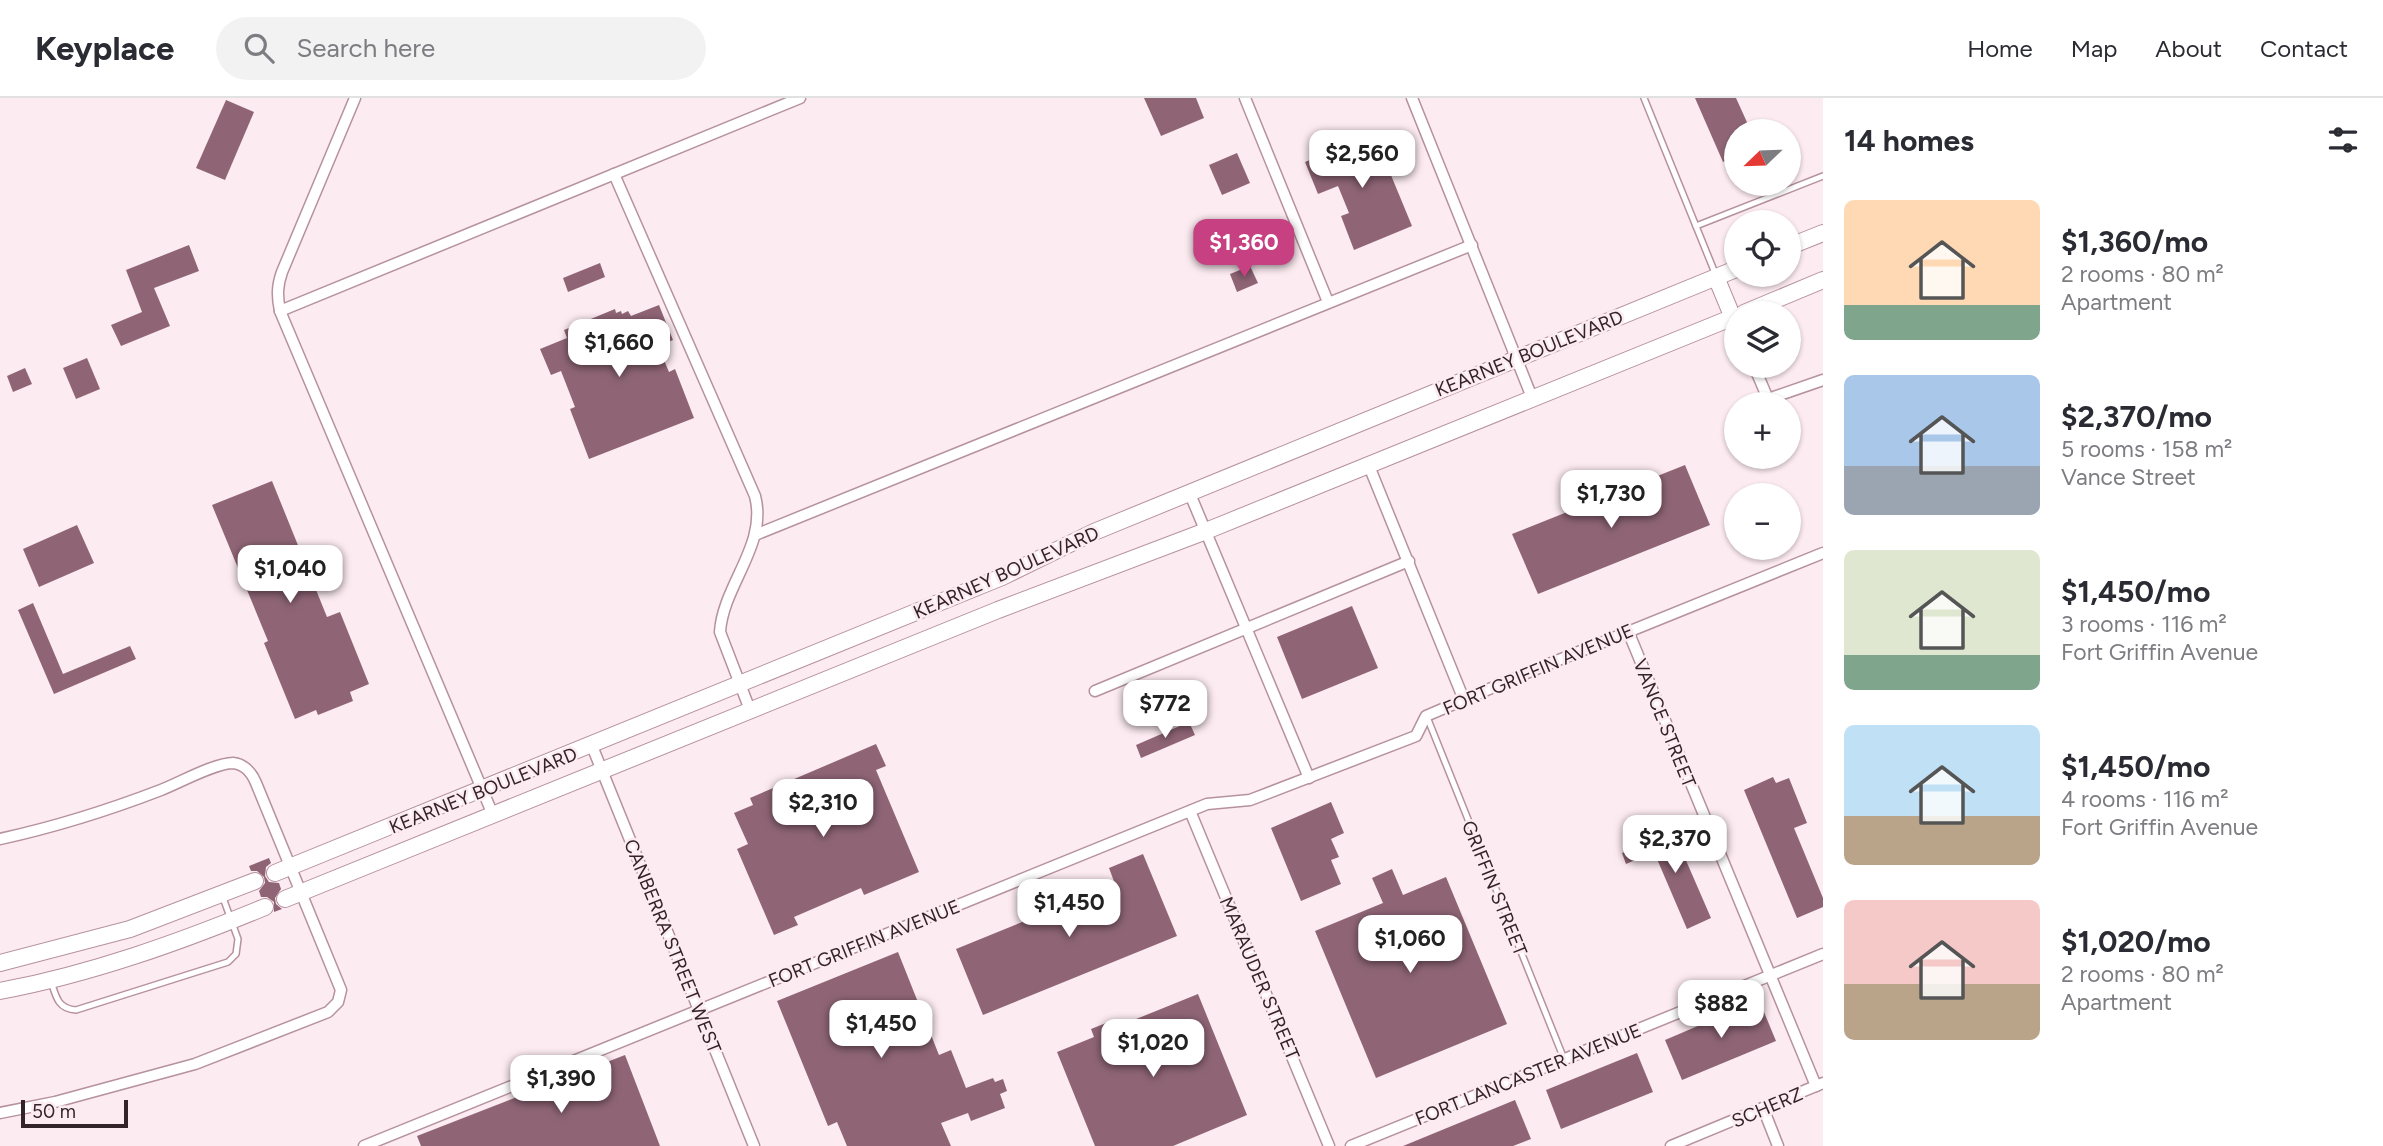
<!DOCTYPE html>
<meta charset="utf-8">
<style>
:root{--surface:#fff;--page:#f2f2f3;--text:#2b2b33;--muted:#7c7c81;--line:#e1e1e2;--accent:#c74182}
body{margin:0;font-family:Figtree,sans-serif;background:var(--page);color:var(--text);height:100vh;display:flex;flex-direction:column;font-size:26px;white-space:nowrap}
*{box-sizing:border-box;margin:0}
p{font-size:23px;color:var(--muted)}
.icon{flex:none;width:38px;height:38px;fill:none;stroke:currentColor;stroke-width:2;stroke-linecap:round;stroke-linejoin:round}
.map{position:relative;flex:1;overflow:hidden}
.details{display:flex;flex-direction:column;background:var(--surface);width:560px}
.details>*{flex:none}
.needle{width:46px;rotate:247deg}
.fabs{position:absolute;left:1724px;top:21px;display:grid;gap:14px}
.fabs a{display:grid;place-items:center;width:77px;height:77px;border-radius:50%;background:var(--surface);box-shadow:0 2px 5px #0004;font-size:35px}
.scale{position:absolute;left:21px;bottom:18px;width:107px;box-sizing:border-box;padding-left:7px;border:4px solid #33242a;border-top:0;font-size:19px;line-height:24px;white-space:nowrap;color:#33242a;-webkit-text-stroke:5px #fcebf1;paint-order:stroke}
.price{position:absolute;translate:-50% -60px;padding:0 16px;border-radius:14px;background:#fff;color:#222;font-size:23px;line-height:46px;filter:drop-shadow(0 2px 4px #0008)}
.price::after{content:'';position:absolute;left:50%;top:42px;width:21px;height:16px;margin-left:-10px;background:inherit;clip-path:polygon(0 0,100% 0,50% 100%)}
.price.selected{background:var(--accent);color:#fff}
ul{padding:0;list-style:none}
li{display:flex;align-items:center;gap:21px;height:175px;padding:0 21px}
li span{display:grid;place-items:center;flex:none;width:196px;height:140px;border-radius:10px;color:#555}
li>.icon{margin-inline-start:auto}
span .icon{width:84px;height:84px;fill:#fffc;stroke-width:1}
li b{font-size:30px}
h2{display:flex;justify-content:space-between;align-items:center;height:84px;padding:0 21px;font-size:30px}
header{display:flex;align-items:center;gap:42px;box-sizing:border-box;height:98px;padding:0 35px;background:var(--surface);border-bottom:2px solid var(--line)}
header strong{font-size:33px}
nav{display:flex;gap:38px;margin-inline-start:auto;font-size:24px}
.search{width:490px;height:63px;background:var(--page);display:flex;align-items:center;gap:18px;box-sizing:border-box;padding:0 24px;border-radius:38px;color:var(--muted);font-size:26px}
main{display:flex;flex:1;min-height:0}
.map>svg:first-child{display:block}
</style>
<header>
<strong>Keyplace</strong>
<div class="search"><svg class="icon" aria-label="search" viewBox="0 0 24 24"><circle cx="10" cy="10" r="6"/><path d="M15 15l6 6"/></svg>Search here</div>
<nav><a>Home</a><a>Map</a><a>About</a><a>Contact</a></nav>
</header>
<main>
<div class="map">
<svg width="1823" height="1048" viewBox="0 0 1823 1048">
<rect width="100%" height="100%" fill="#fcebf1"/>
<g fill="#8f6575">
<path d="M1144,0H1196L1204,20L1161,38Z"/>
<path d="M1695,0H1736L1751,33H1736V58L1723,64Z"/>
<path d="M226,2L254,14L225,82L196,70Z"/>
<path d="M1374,36L1412,128L1354,152L1341,118L1349,115L1338,88L1318,96L1305,64Z"/>
<path d="M1237,55L1250,85L1222,97L1209,67Z"/>
<path d="M189,147L199,173L154,190L170,228L121,248L111,227L142,214L126,172Z"/>
<path d="M600,165L605,179L568,194L563,180Z"/>
<path d="M1250,168L1258,185L1237,194L1230,176Z"/>
<path d="M659,207L673,242L658,248L669,274L675,271L694,320L589,361L570,311L575,309L561,273L551,277L540,251L567,240L564,232L615,211L616,215L621,213L622,216L628,213L631,218Z"/>
<path d="M87,260L100,291L76,301L63,270Z"/>
<path d="M25,270L32,286L13,294L7,278Z"/>
<path d="M1685,367L1710,427L1538,496L1512,436Z"/>
<path d="M272,383L327,519L340,514L369,586L350,594L353,603L318,617L316,612L295,621L264,545L268,543L212,407Z"/>
<path d="M77,427L94,465L39,489L23,451Z"/>
<path d="M33,505L63,576L130,548L136,561L54,596L18,512Z"/>
<path d="M1352,508L1378,570L1302,601L1277,539Z"/>
<path d="M1189,624L1195,637L1141,660L1136,647Z"/>
<path d="M876,646L886,668L876,672L919,774L864,797L861,790L794,819L798,827L774,837L737,751L748,746L734,715L753,707L750,700Z"/>
<path d="M1773,679L1776,685L1789,680L1807,725L1794,730L1823,800V809L1797,820L1744,692Z"/>
<path d="M1331,704L1344,735L1331,741L1339,759L1331,762L1341,786L1301,803L1271,730Z"/>
<path d="M1683,730L1688,741L1678,744L1711,820L1687,831L1654,754L1626,766L1622,755Z"/>
<path d="M1143,756L1177,838L983,917L956,851L1115,786L1109,770Z"/>
<path d="M269,760L271,765L266,769L265,778L269,784L279,785L281,791L275,800L276,806L282,811L274,814V804L267,799H261L259,793L265,785L264,779L257,773H251L249,768Z"/>
<path d="M1392,771L1403,797L1446,779L1507,926L1376,980L1315,833L1383,805L1372,780Z"/>
<path d="M898,854L939,957L951,952L966,990L993,980L995,984L1003,981L1007,993L1000,996L1005,1010L971,1023L968,1015L941,1025L951,1048H847L837,1024L828,1028L777,903Z"/>
<path d="M1198,896L1247,1017L1173,1048H1095L1057,954L1094,939L1091,931L1106,925L1109,932Z"/>
<path d="M1759,902L1776,943L1682,982L1665,942Z"/>
<path d="M1637,955L1653,994L1561,1031L1546,992Z"/>
<path d="M625,957L660,1048H421L417,1038Z"/>
<path d="M1515,1002L1531,1041L1513,1048H1403Z"/>
</g>
<g fill="none" stroke-linecap="round" stroke-linejoin="round">
<g stroke="#b6919e" stroke-width="8">
<g id="lane">
<path d="M1644,0L1715,175"/>
<path d="M1696,128L1823,78"/>
<path d="M1427,619L1564,961"/>
<path d="M51,883C56,899 58,911 76,912L228,864L236,856L238,841L222,797"/>
</g>
</g>
<g stroke="#b6919e" stroke-width="13">
<g id="street">
<path d="M355,0L282,174C277,188 277,198 280,213L493,717"/>
<path d="M1245,0L1328,204"/>
<path d="M1412,0L1533,302"/>
<path d="M614,76L755,398C768,447 723,487 720,534L750,612"/>
<path d="M280,213L800,0"/>
<path d="M1754,268L1768,301L1823,282"/>
<path d="M1369,368L1464,602"/>
<path d="M1190,396L1309,680"/>
<path d="M755,437L1472,147"/>
<path d="M1628,533L1816,988"/>
<path d="M1095,593L1409,463"/>
<path d="M592,648L754,1048"/>
<path d="M1190,713L1329,1048"/>
<path d="M0,741C55,729 109,712 161,692C179,685 215,665 233,665C244,666 252,675 256,685L341,892L338,904L328,914L195,966L55,1004L0,1015"/>
<path d="M1763,1010L1778,1048"/>
<path d="M364,1048L1207,706L1250,702L1416,638L1426,618L1529,574L1823,455"/>
<path d="M1351,1048L1823,856"/>
<path d="M1671,1048L1823,985"/>
</g>
</g>
<g stroke="#b6919e" stroke-width="18">
<g id="secondary">
<path d="M1788,149L1823,135"/>
<path d="M1716,179L1733,220"/>
<path d="M1744,215L1823,182"/>
<path d="M275,775L1002,479L1094,434L1736,171"/>
<path d="M285,801L998,512L1206,433L1736,218"/>
<path d="M0,865L130,831L255,783"/>
<path d="M0,893C91,876 180,844 265,809"/>
</g>
</g>
<use href="#lane" stroke="#fff" stroke-width="5"/>
<use href="#street" stroke="#fff" stroke-width="10"/>
<use href="#secondary" stroke="#fff" stroke-width="16"/>
</g>
<g text-anchor="middle" stroke-width="5" stroke-linejoin="round" paint-order="stroke">
<g font-size="19" fill="#33242a" stroke="#fcebf1">
<text transform="translate(1529 255) rotate(-22)" y="7">KEARNEY BOULEVARD</text>
<text transform="translate(1006 474) rotate(-24)" y="7">KEARNEY BOULEVARD</text>
<text transform="translate(1538 571) rotate(-23)" y="7">FORT GRIFFIN AVENUE</text>
<text transform="translate(1665 625) rotate(68)" y="7">VANCE STREET</text>
<text transform="translate(483 692) rotate(-22)" y="7">KEARNEY BOULEVARD</text>
<text transform="translate(1495 790) rotate(68)" y="7">GRIFFIN STREET</text>
<text transform="translate(864 845) rotate(-22)" y="7">FORT GRIFFIN AVENUE</text>
<text transform="translate(673 848) rotate(68)" y="7">CANBERRA STREET WEST</text>
<text transform="translate(1260 880) rotate(67)" y="7">MARAUDER STREET</text>
<text transform="translate(1528 976) rotate(-22)" y="7">FORT LANCASTER AVENUE</text>
<text transform="translate(1767 1009) rotate(-23)" y="7">SCHERZ</text>
</g>
</g>
</svg>
<div class="fabs">
<a><svg class="needle" viewBox="-14 -14 28 28"><path d="M0-13l5 13h-10z" fill="#e53935"/><path d="M0 13l5-13h-10z" fill="#7c7c81"/></svg></a>
<a><svg class="icon" aria-label="locate" viewBox="0 0 24 24"><circle cx="12" cy="12" r="6"/><path d="M12 2v4M12 18v4M2 12h4M18 12h4"/></svg></a>
<a><svg class="icon" aria-label="layers" viewBox="0 0 24 24"><path d="M12 4l9 5-9 5-9-5zM3 14l9 5 9-5"/></svg></a>
<a>+</a>
<a>−</a>
</div>
<div class="scale">50 m</div>
<b class="price" style="left:1362px;top:92px">$2,560</b>
<b class="price selected" style="left:1244px;top:181px">$1,360</b>
<b class="price" style="left:619px;top:281px">$1,660</b>
<b class="price" style="left:1611px;top:432px">$1,730</b>
<b class="price" style="left:290px;top:507px">$1,040</b>
<b class="price" style="left:1165px;top:642px">$772</b>
<b class="price" style="left:823px;top:741px">$2,310</b>
<b class="price" style="left:1675px;top:777px">$2,370</b>
<b class="price" style="left:1069px;top:841px">$1,450</b>
<b class="price" style="left:1410px;top:877px">$1,060</b>
<b class="price" style="left:1721px;top:942px">$882</b>
<b class="price" style="left:881px;top:962px">$1,450</b>
<b class="price" style="left:1153px;top:981px">$1,020</b>
<b class="price" style="left:561px;top:1017px">$1,390</b>
</div>
<section class="details">
<h2>14 homes<svg class="icon" aria-label="filters" viewBox="0 0 24 24"><path d="M4 7h16M4 17h16"/><circle cx="9" cy="7" r="2"/><circle cx="15" cy="17" r="2"/></svg></h2>
<ul>
<li><span style="background:linear-gradient(#ffd9b3 75%,#7fa58c 0)"><svg class="icon" aria-label="home" viewBox="0 0 24 24"><path d="M3 11l9-7 9 7M6 9v11h12V9"/></svg></span><div><b>$1,360/mo</b><p>2 rooms · 80 m²</p><p>Apartment</p></div></li>
<li><span style="background:linear-gradient(#a9c7e8 65%,#9aa5b1 0)"><svg class="icon" aria-label="home" viewBox="0 0 24 24"><path d="M3 11l9-7 9 7M6 9v11h12V9"/></svg></span><div><b>$2,370/mo</b><p>5 rooms · 158 m²</p><p>Vance Street</p></div></li>
<li><span style="background:linear-gradient(#dfe7d0 75%,#7fa58c 0)"><svg class="icon" aria-label="home" viewBox="0 0 24 24"><path d="M3 11l9-7 9 7M6 9v11h12V9"/></svg></span><div><b>$1,450/mo</b><p>3 rooms · 116 m²</p><p>Fort Griffin Avenue</p></div></li>
<li><span style="background:linear-gradient(#bfe0f5 65%,#b9a48a 0)"><svg class="icon" aria-label="home" viewBox="0 0 24 24"><path d="M3 11l9-7 9 7M6 9v11h12V9"/></svg></span><div><b>$1,450/mo</b><p>4 rooms · 116 m²</p><p>Fort Griffin Avenue</p></div></li>
<li><span style="background:linear-gradient(#f6c9c9 60%,#b9a48a 0)"><svg class="icon" aria-label="home" viewBox="0 0 24 24"><path d="M3 11l9-7 9 7M6 9v11h12V9"/></svg></span><div><b>$1,020/mo</b><p>2 rooms · 80 m²</p><p>Apartment</p></div></li>
</ul>
</section>
</main>
